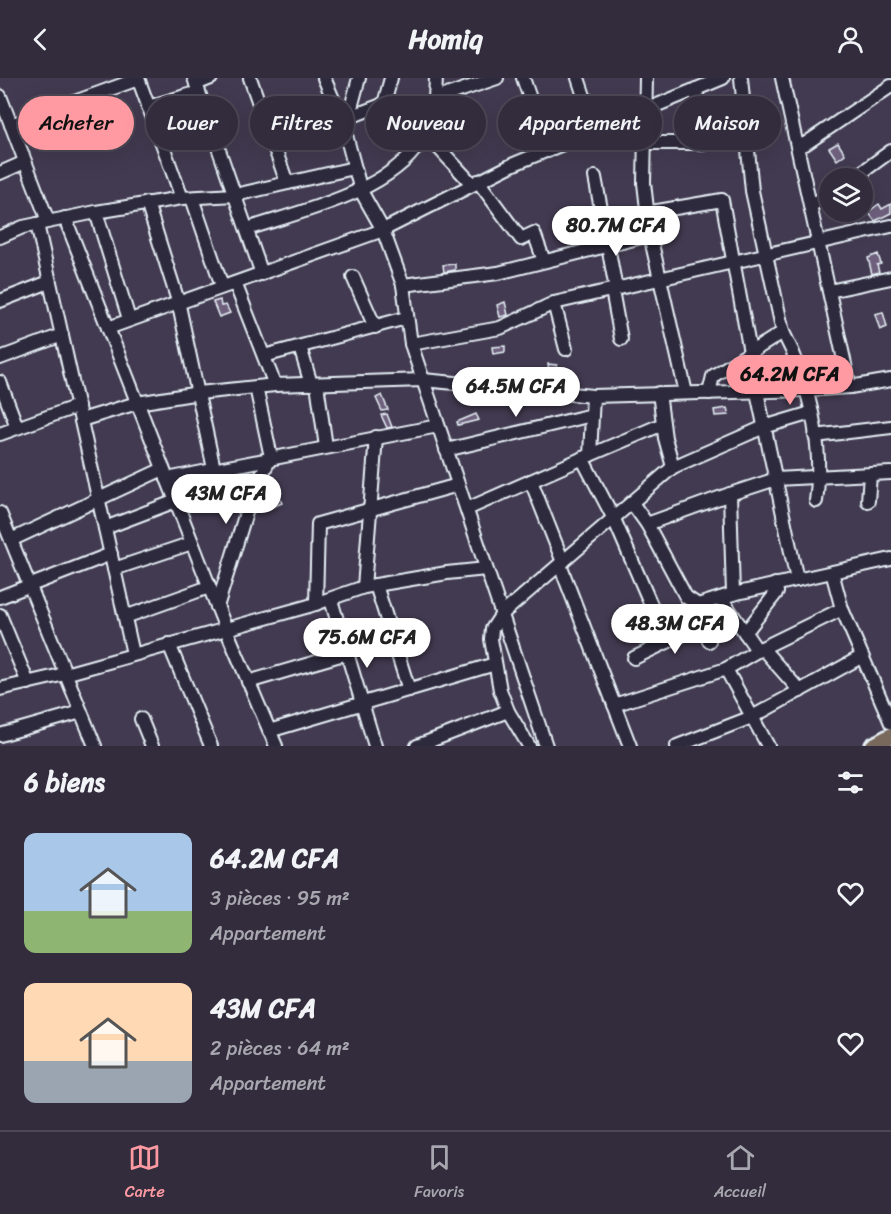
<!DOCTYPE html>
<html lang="fr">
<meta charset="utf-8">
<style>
:root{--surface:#322c3c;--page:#3a3443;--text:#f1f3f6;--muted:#a8a7af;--line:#4d4856;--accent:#ff9aa2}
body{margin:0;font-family:Sriracha,sans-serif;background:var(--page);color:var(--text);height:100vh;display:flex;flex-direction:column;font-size:22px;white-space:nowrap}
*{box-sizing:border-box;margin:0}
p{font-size:20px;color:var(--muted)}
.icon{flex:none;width:33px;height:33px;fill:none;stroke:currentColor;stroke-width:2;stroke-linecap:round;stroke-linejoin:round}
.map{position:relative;height:668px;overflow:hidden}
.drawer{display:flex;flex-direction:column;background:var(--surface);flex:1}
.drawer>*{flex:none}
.hud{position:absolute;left:18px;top:18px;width:855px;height:54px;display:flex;gap:12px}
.tools{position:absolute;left:819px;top:90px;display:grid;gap:12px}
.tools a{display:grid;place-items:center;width:54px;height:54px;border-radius:50%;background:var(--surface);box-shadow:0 6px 24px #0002,0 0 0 2px var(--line);font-size:30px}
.price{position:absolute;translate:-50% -51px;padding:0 14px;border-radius:21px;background:#fff;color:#222;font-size:20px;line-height:39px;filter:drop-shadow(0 2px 3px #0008)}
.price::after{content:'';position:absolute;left:50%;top:36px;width:18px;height:14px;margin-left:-9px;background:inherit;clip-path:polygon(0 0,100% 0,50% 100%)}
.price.current{background:var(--accent);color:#111}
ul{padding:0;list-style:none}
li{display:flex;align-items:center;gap:18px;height:150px;padding:0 24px}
li span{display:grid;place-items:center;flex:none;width:168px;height:120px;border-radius:12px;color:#555}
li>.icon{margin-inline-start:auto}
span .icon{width:72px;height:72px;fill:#fffc;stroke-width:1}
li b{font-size:26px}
h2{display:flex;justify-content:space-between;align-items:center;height:72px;padding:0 24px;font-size:26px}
.tag{padding:0 21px;border-radius:27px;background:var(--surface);box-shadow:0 6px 24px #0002,0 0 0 2px var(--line);font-size:21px;line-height:54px}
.tag.current{background:var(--accent);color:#111}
header{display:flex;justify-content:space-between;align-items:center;height:78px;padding:0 24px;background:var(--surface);font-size:27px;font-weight:700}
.tab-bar{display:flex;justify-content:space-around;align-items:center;height:84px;border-top:2px solid var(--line);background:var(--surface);font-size:16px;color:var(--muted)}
.tab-bar a{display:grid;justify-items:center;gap:3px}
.tab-bar .current{color:var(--accent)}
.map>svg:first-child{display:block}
</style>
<header><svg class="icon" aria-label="back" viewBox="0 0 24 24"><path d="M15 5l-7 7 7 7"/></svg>Homiq<svg class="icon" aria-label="person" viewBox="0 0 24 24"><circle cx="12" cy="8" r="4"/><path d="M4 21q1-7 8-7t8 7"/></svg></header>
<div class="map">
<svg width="891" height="668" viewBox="0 0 891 668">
<rect width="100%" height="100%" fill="#423a50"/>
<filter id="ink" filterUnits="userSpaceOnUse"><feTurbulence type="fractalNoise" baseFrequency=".0167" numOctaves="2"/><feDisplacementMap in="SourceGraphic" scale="12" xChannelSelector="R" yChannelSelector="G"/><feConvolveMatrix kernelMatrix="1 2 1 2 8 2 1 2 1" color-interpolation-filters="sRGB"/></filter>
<g filter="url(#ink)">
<g fill="#6e617d" stroke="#e8f1f8" stroke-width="1.5">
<path d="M838,65L845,76L837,82L829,70Z"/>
<path d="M879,126L882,131L891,126V135L875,143L868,134Z"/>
<path d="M878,176L881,186L877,187L879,194L872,196L868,180Z"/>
<path d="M455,186V192L444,194L443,187Z"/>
<path d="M220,222L221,228L226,227L230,235L219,239L213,224Z"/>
<path d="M505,224L508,237L500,239L497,227Z"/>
<path d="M883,234L887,249L880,252L875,236Z"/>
<path d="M505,268V274L493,276L492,269Z"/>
<path d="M548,286L557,287L558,296L549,295Z"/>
<path d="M382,317L388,332L382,333L376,320Z"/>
<path d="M727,330L729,337L715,338L714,332Z"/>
<path d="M387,336L392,349L387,350L381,337Z"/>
<path d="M476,336L479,342L458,347L457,344Z"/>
<path d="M272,400L282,425L267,431L261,416Z"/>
</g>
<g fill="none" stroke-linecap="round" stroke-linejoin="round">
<g stroke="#e8f1f8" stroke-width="16">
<g id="minor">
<path d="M138,0L182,120"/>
<path d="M194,0L262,196"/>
<path d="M250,0L287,105"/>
<path d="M324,0L342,42L361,113L383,152L403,207L411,266L546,668"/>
<path d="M523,0L548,73"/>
<path d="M578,0L596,54"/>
<path d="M782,0L850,309"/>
<path d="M196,6L211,0"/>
<path d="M0,18L48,143"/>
<path d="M435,21L436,0"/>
<path d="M148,29L199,14"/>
<path d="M348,41L359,0"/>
<path d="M342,42L384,26L391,0"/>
<path d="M11,47L138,1"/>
<path d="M424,54L472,106"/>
<path d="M645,65H703L696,11"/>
<path d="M797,67L805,66L891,8"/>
<path d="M0,95L25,84"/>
<path d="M595,99L616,211"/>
<path d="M854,100L891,73"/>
<path d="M478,103L521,161L534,155L544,183"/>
<path d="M192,120L222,208"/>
<path d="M147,125L178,223L214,391"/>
<path d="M810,128L830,116"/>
<path d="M96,134L129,241"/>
<path d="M646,135L722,122L750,274"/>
<path d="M65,140L226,551L276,668"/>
<path d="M37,146L133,576"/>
<path d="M247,151C299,134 389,114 420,64C427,52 431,35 435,21L497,0"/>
<path d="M650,157L686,315"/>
<path d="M0,159L23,149L96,134L182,120L235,117L354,90"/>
<path d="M353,199L375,249"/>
<path d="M235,205L275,307"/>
<path d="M403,207L498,195L650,157L644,105L646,0"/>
<path d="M612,212L621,261"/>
<path d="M829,213L891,200"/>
<path d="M0,223L49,204"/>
<path d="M554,225L566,271"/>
<path d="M108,250L383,152L514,86L723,0"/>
<path d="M783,254C809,303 824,367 816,423"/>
<path d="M411,266L500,250L554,225L891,148"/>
<path d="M300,269L311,306"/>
<path d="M264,278L406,240"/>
<path d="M0,280L62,257"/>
<path d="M0,304L17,349"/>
<path d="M317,306L326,369"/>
<path d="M757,314L797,502"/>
<path d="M659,315L665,360L673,389"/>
<path d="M709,315L713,298L783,254L752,113L741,0"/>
<path d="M81,342L137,325L199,315L275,307L423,302L593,318L806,312L850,309L891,302"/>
<path d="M0,356L78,328"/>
<path d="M815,358L891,349"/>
<path d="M446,372L592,337"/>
<path d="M590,377L663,346"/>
<path d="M582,380L614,441L667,564"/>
<path d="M167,401L438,348"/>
<path d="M531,403L563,484"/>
<path d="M868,423L870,397"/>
<path d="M632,425L647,446L686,519L698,527L733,516L730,416L776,401L891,395"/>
<path d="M467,431L590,377L593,318"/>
<path d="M0,435L95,668"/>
<path d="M647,446L730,416"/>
<path d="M105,450L176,423"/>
<path d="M11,462L163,391"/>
<path d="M560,487L630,668"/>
<path d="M114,491L192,465"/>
<path d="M832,494L842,531L891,645"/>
<path d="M376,507L409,612"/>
<path d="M364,509L376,359"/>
<path d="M733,516L891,481"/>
<path d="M0,519L111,476"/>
<path d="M721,520L757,572"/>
<path d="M331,522L375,668"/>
<path d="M316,526L318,446L458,407"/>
<path d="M698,527L709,563"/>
<path d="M217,529L252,415L271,379L256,309"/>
<path d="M0,537L28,605"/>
<path d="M125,539L209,509"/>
<path d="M745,555L777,514L775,506"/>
<path d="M169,566L211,668"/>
<path d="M762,570L800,613"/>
<path d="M634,580L704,546"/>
<path d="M726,591L768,668"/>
<path d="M248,604L347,575"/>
<path d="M0,611L65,596L309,528L364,509L447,495L486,491"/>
<path d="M614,627L726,591L762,570L842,531"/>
<path d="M141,641L152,668"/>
<path d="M269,653L495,586"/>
<path d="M0,657L81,634"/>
<path d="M417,668L508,633"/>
<path d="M529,668L508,633L500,612L491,561L492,551L502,536L673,389L764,349L811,335"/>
<path d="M677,668L752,639L861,579"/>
</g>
</g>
<g stroke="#e8f1f8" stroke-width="20">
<path id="major" d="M873,668L891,658"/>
</g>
<use href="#minor" stroke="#2f2a3d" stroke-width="12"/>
<use href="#major" stroke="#78695c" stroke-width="15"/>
</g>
</g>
</svg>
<div class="tools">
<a><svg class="icon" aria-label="layers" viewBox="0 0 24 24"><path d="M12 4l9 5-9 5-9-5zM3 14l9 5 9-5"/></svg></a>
</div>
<b class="price" style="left:616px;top:179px">80.7M CFA</b>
<b class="price current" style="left:790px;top:328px">64.2M CFA</b>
<b class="price" style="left:516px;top:340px">64.5M CFA</b>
<b class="price" style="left:226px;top:447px">43M CFA</b>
<b class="price" style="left:675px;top:577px">48.3M CFA</b>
<b class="price" style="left:367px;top:591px">75.6M CFA</b>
<div class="hud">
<a class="tag current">Acheter</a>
<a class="tag">Louer</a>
<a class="tag">Filtres</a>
<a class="tag">Nouveau</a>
<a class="tag">Appartement</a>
<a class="tag">Maison</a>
</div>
</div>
<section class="drawer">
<h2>6 biens<svg class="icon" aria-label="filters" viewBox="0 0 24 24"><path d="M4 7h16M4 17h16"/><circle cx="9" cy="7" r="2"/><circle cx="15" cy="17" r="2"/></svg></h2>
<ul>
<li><span style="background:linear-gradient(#a9c7e8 65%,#8fb573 0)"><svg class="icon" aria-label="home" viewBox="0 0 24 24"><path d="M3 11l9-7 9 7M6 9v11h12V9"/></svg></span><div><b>64.2M CFA</b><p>3 pièces · 95 m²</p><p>Appartement</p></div><svg class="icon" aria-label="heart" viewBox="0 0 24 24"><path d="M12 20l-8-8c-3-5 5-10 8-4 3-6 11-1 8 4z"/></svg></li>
<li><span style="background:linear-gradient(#ffd9b3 65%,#9aa5b1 0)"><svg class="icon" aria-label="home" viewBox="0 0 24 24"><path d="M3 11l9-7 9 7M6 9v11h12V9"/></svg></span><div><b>43M CFA</b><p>2 pièces · 64 m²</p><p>Appartement</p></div><svg class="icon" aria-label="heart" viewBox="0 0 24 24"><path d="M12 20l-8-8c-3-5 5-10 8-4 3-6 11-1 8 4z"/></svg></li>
</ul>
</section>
<nav class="tab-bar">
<a class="current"><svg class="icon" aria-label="map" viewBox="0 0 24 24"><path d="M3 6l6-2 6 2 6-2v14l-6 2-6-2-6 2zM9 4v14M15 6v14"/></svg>Carte</a>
<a><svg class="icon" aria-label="saved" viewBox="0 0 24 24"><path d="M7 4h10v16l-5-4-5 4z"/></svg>Favoris</a>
<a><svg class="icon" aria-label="home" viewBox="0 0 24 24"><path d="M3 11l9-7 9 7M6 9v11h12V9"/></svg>Accueil</a>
</nav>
